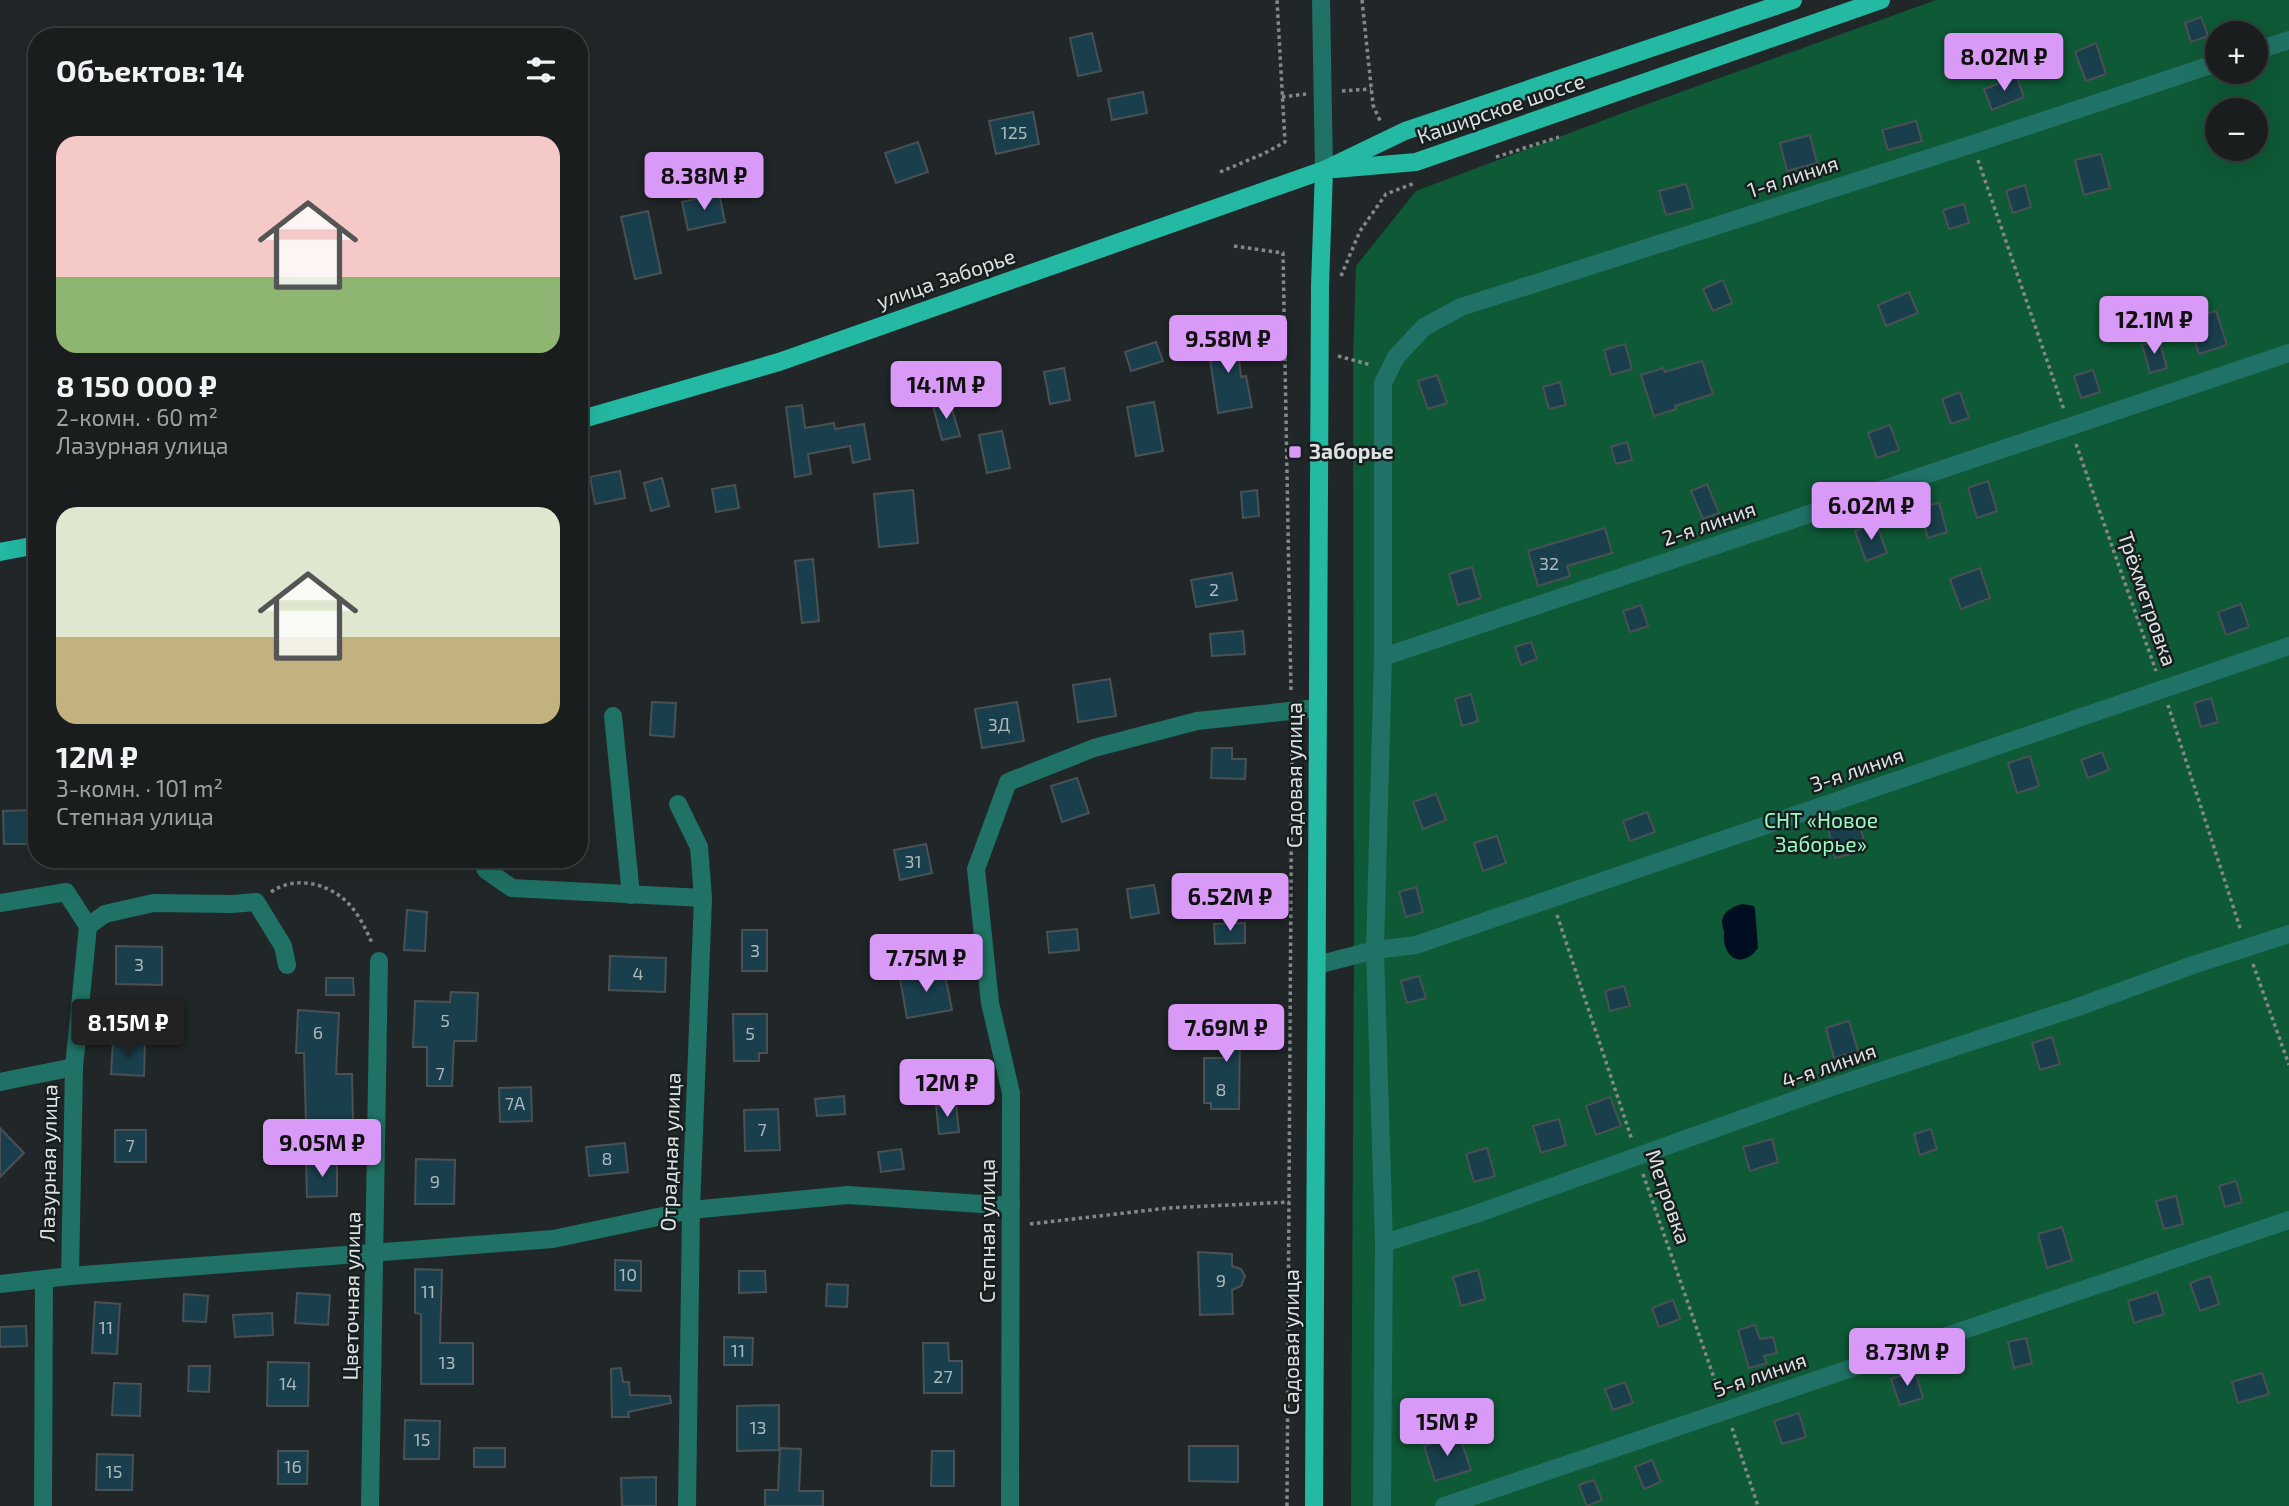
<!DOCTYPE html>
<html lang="ru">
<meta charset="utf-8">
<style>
:root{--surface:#191d1e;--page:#262a2b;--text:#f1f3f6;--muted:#9fa2a4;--line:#373b3c;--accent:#d99af7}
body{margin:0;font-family:"Exo 2",sans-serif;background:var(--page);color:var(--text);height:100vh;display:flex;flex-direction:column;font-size:26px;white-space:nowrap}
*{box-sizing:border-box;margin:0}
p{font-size:23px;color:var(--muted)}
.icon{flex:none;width:38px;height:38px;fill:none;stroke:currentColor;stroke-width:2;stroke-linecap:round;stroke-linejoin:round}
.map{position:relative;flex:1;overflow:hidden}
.sheet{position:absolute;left:28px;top:28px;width:560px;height:840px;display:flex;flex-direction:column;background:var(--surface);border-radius:28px;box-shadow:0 7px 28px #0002,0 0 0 2px var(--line)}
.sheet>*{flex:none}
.fabs{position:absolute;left:2205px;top:21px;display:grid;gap:14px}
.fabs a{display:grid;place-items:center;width:63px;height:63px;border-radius:50%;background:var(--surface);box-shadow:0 7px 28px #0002,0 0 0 2px var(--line);font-size:35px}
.price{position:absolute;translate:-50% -60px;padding:0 16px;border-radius:7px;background:var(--accent);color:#111;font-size:23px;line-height:46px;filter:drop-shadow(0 2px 4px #0008)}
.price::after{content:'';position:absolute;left:50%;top:42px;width:21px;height:16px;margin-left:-10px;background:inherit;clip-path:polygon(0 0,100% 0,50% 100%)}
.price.active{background:#222;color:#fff}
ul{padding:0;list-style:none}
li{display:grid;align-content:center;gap:14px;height:371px;padding:0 28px}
li span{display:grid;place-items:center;height:217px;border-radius:21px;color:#555}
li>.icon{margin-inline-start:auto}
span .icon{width:126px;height:126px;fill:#fffc;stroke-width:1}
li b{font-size:30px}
h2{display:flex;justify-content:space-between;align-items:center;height:84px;padding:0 28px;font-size:30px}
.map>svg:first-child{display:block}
</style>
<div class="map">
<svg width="2289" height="1506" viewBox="0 0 2289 1506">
<rect width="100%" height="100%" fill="#212728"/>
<path fill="#0e5936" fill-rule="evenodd" d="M1936,0H2289V1506H1351L1354,956L1353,360L1356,266L1416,191L1631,110ZM2217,33H2256V72H2217ZM2217,110H2256V149H2217Z"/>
<path fill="#000e21" d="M1742,904L1754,906L1755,909L1758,948C1742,970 1722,958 1724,933C1724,930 1722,926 1722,922C1722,912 1734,906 1742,904Z"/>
<g fill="#1a3f4c" stroke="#4a5053" stroke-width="2">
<path d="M2201,17L2208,36L2191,42L2185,23Z"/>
<path d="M1092,33L1101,71L1078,76L1070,38Z"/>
<path d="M2096,43L2106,74L2086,81L2075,52Z"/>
<path d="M2017,77L2024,97L1992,110L1984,89Z"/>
<path d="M1143,92L1147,113L1112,120L1108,99Z"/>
<path d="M1033,112L1039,144L996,154L989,121Z"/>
<path d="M1916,121L1922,141L1888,150L1882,130Z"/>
<path d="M1810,135L1817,163L1787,171L1780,143Z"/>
<path d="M918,142L928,172L896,183L885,153Z"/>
<path d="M2101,154L2110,188L2084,195L2075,160Z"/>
<path d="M1686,184L1693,208L1666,215L1659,191Z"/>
<path d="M2025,185L2031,207L2013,213L2006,191Z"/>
<path d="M719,193L725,222L688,230L682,202Z"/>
<path d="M1964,204L1969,223L1949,229L1943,210Z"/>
<path d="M648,211L661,273L635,279L621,217Z"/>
<path d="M1723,280L1732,303L1713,311L1703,289Z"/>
<path d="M1909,292L1918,313L1886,326L1878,305Z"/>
<path d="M2216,311L2227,345L2199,354L2188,320Z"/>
<path d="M1236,335L1241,377L1246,376L1252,407L1218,413L1207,339Z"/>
<path d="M2159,340L2167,368L2150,373L2142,345Z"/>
<path d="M1156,342L1163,361L1131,371L1125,352Z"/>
<path d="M1625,344L1632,369L1611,375L1604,350Z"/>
<path d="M1702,361L1713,394L1675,406L1676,409L1654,416L1641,375L1663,368L1665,372Z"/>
<path d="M1064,368L1070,400L1050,404L1044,372Z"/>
<path d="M2093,370L2100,392L2081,398L2074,376Z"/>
<path d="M1437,375L1447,403L1428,409L1418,381Z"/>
<path d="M1560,382L1566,405L1549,409L1543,387Z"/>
<path d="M1960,392L1969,418L1951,424L1942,399Z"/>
<path d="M950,402L960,436L942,440L933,406Z"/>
<path d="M1154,402L1163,451L1136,456L1127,407Z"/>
<path d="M802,405L805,428L834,423L835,429L864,424L870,459L853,463L850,446L808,454L811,474L795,477L786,407Z"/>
<path d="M1890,425L1899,450L1877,458L1868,433Z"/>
<path d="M1002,431L1010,468L987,473L979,435Z"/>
<path d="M1627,442L1632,460L1616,464L1611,447Z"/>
<path d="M620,471L625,498L595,504L590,477Z"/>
<path d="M662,478L669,506L651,511L644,483Z"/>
<path d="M1988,481L1997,511L1977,518L1968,488Z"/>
<path d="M1707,484L1719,513L1703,519L1691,491Z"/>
<path d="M735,485L739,508L716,512L712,489Z"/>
<path d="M913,490L918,543L879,547L874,494Z"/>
<path d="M1257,490L1259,516L1243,518L1241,492Z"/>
<path d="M1939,503L1947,532L1928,538L1919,508Z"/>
<path d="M1876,523L1887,553L1866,561L1855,531Z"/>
<path d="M1605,528L1612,553L1567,566L1570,576L1538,586L1528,551Z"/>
<path d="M813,559L819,621L802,623L795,561Z"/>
<path d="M1472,567L1481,598L1458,605L1449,574Z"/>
<path d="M1980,568L1990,598L1961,609L1950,579Z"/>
<path d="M1232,573L1237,600L1196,607L1191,580Z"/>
<path d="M2241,604L2249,627L2226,635L2218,612Z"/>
<path d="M1641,605L1648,626L1630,632L1623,611Z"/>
<path d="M1243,631L1245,654L1212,656L1210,634Z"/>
<path d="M1531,642L1537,659L1521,665L1515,647Z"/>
<path d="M1110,679L1116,716L1078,722L1073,685Z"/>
<path d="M1471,694L1478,721L1462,726L1455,699Z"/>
<path d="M2211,698L2218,722L2201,727L2194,703Z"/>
<path d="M652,702L676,703L674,737L650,735Z"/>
<path d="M1017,702L1024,741L982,748L975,709Z"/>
<path d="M1212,748H1232V759H1246L1245,779L1211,778Z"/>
<path d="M2102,752L2109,770L2088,778L2081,760Z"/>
<path d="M2030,756L2039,786L2017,793L2008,763Z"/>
<path d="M1077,778L1089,813L1062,822L1051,786Z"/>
<path d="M1436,794L1446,820L1423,829L1413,802Z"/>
<path d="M29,810L30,844H4L3,811Z"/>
<path d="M1647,812L1655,832L1630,841L1623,821Z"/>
<path d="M1858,816L1866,850L1835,858L1827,823Z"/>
<path d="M1497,836L1506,863L1483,871L1474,843Z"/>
<path d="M926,844L932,873L900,880L894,850Z"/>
<path d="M1154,885L1159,913L1131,918L1127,889Z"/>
<path d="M1416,887L1423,912L1406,917L1399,892Z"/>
<path d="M407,910L427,912L425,951L404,950Z"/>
<path d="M1245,923V943L1215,944L1214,924Z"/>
<path d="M1077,929L1079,950L1049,953L1047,932Z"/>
<rect x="742" y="930" width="25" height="41"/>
<path d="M116,946L162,947V985L116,984Z"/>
<path d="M610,956L666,958L665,992L609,990Z"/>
<path d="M944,970L952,1010L907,1018L900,979Z"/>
<path d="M1419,976L1426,998L1407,1003L1401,981Z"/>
<path d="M326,978H353L354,995H326Z"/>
<path d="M1624,986L1630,1006L1610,1011L1605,991Z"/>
<path d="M451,992L478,993L476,1041H454L452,1086H427V1047H413L415,1001L450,1002Z"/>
<path d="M1224,1008H1249V1028H1240L1239,1109H1211V1103H1204V1058H1224Z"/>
<path d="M298,1010L339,1013L336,1074H352L353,1121L306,1122L304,1053H296Z"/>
<path d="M733,1014H767V1053H759V1061H734Z"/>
<path d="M1849,1021L1858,1051L1834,1058L1826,1028Z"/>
<path d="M2052,1037L2060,1064L2040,1070L2032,1043Z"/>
<path d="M113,1041L145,1043L144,1076L111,1074Z"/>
<path d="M531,1087L532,1121L500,1122L499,1088Z"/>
<path d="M844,1096L845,1114L817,1116L815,1099Z"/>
<path d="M1610,1097L1621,1126L1596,1135L1586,1106Z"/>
<path d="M956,1104L959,1132L939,1134L936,1106Z"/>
<path d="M778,1109L780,1150L745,1151L744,1110Z"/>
<path d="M1559,1119L1566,1145L1541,1153L1533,1126Z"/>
<path d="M0,1128L24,1153L0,1177Z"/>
<path d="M1931,1129L1937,1149L1920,1155L1914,1134Z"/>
<rect x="115" y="1130" width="31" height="32"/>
<path d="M1772,1139L1778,1162L1750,1171L1743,1147Z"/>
<path d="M625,1143L628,1172L589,1176L586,1147Z"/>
<path d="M1487,1148L1495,1176L1474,1182L1466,1154Z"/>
<path d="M901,1149L904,1169L881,1172L878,1152Z"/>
<path d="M416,1159L455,1160L454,1204H415Z"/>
<path d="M306,1161H337V1196L307,1197Z"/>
<path d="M2236,1181L2242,1202L2225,1207L2219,1186Z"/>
<path d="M2176,1196L2183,1224L2164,1229L2156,1201Z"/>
<path d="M2062,1227L2072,1260L2047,1268L2038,1234Z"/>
<path d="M1198,1252L1232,1254V1266L1241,1269L1245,1276L1241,1286L1232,1290L1233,1314L1200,1315Z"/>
<path d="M615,1260L641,1261V1291L615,1290Z"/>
<path d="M415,1269L442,1270L440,1343H473V1384H421V1314L415,1313Z"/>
<path d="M1478,1270L1485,1299L1461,1306L1453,1277Z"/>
<path d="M739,1271H765L766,1292L739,1293Z"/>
<path d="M2210,1276L2219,1304L2200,1311L2190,1283Z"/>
<path d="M827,1284L848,1285L847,1307L826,1306Z"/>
<path d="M2157,1292L2164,1314L2134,1323L2128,1301Z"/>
<path d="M297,1293L330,1295L328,1325L295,1323Z"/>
<path d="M184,1294L208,1296L206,1322L183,1321Z"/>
<path d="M1673,1300L1680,1319L1659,1327L1652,1308Z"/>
<path d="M95,1302L120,1304L117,1354L92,1353Z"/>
<path d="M272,1313L273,1335L235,1337L233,1315Z"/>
<path d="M1755,1325L1760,1339L1773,1337L1777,1353L1764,1356L1767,1363L1749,1368L1738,1330Z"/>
<path d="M26,1326L27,1346L0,1347V1327Z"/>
<path d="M724,1337L753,1338L752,1365H724Z"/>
<path d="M2026,1338L2032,1363L2014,1368L2008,1342Z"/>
<path d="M923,1343H948L949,1361H962V1393H924Z"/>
<path d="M268,1362L309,1363L308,1406H267Z"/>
<path d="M189,1366H210L209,1392L188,1391Z"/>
<path d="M621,1368L623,1382H629L630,1395L670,1396L671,1403L628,1412L629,1417H612L611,1369Z"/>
<path d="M1915,1371L1923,1398L1900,1405L1891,1379Z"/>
<path d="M2262,1373L2269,1394L2238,1403L2232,1382Z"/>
<path d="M1625,1382L1633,1403L1613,1410L1605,1389Z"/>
<path d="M114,1383L141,1384L140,1416L112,1415Z"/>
<path d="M779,1405V1450L737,1451V1406Z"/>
<path d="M1799,1413L1806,1437L1782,1444L1774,1421Z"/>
<path d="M405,1420L440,1421L439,1459H404Z"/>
<path d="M1459,1434L1471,1470L1435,1481L1424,1446Z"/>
<path d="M1189,1446H1238V1482L1189,1481Z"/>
<rect x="474" y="1448" width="31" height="19"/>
<path d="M780,1448L801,1449L799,1491H823V1506H765V1490H778Z"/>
<path d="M278,1451H308L307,1484H278Z"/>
<path d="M932,1451H954V1486H931Z"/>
<path d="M97,1454L133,1455L132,1490H96Z"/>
<path d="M1652,1460L1661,1482L1644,1489L1635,1467Z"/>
<path d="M656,1477V1506H622L621,1478Z"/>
<path d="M1594,1480L1602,1500L1587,1506L1579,1485Z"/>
</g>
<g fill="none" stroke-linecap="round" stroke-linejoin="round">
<g stroke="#838889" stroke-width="3.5" stroke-dasharray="3.5 3.5" stroke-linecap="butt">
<path d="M1362,0L1373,105L1381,123"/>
<path d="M1342,91L1371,89"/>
<path d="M1282,97L1306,94"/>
<path d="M1496,157L1559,137"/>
<path d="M1978,160L2064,410"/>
<path d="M1220,172L1263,154L1285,142L1277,0"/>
<path d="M1234,246L1283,253L1291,692"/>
<path d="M1341,276L1360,231L1386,194L1415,183"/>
<path d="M1338,356L1371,365"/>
<path d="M2076,444L2156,671"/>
<path d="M2168,705L2241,931"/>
<path d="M271,892C294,876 325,882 346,901C357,911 366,929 372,943"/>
<path d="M1557,915L1632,1140"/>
<path d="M2253,964L2289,1065"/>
<path d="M1643,1174L1720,1395"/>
<path d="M1030,1224L1168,1208L1289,1202"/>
<path d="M1732,1428L1758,1506"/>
<path d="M1287,1506L1292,728"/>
</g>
<g stroke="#1f7265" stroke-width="18">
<path d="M1321,0L1324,170"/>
<path d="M2256,51L2289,40"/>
<path d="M1383,657L2289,353"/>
<path d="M613,716L631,895"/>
<path d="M678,804L699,847L703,898L691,1210L687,1506"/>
<path d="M481,859L486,870L512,888L703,898"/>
<path d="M0,903L66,892L88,926"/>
<path d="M88,926L105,914L153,903L232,904L256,902L283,946L287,965"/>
<path d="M1317,965L1375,950L1416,945L2289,646"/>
<path d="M0,1082L74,1067"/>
<path d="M1384,1243L1473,1215L1826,1089L2078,1007L2193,965L2289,934"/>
<path d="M70,1276L74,1067L88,926"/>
<path d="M0,1284L70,1276L553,1239L691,1210L848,1195L1011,1206"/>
<path d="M43,1506L44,1281"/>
<path d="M370,1506L379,961"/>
<path d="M1010,1506L1011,1093L990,1003L976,869L1008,782L1094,748L1197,721L1318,708"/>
<path d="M1382,1506L1384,1243L1375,950L1383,657V383L1396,357L1424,327L1461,307L1973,144L2217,63"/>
<path d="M1444,1506L2289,1220"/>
</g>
<g stroke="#23b9a3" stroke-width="18">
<path d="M1335,169L1416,162L1881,0"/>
<path d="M579,420L779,362L1324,170L1405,131L1793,0"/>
<path d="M0,552L37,545"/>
<path d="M1314,1506L1320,286L1324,170"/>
</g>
</g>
<rect fill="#d99af7" stroke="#171e1e" stroke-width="2.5" x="1288" y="445" width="14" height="14" rx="3.5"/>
<g text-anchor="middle" stroke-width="5" stroke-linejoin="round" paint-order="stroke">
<g font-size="18" fill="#acb8bc">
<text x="1014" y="139">125</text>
<text x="1549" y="570">32</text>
<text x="1214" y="596">2</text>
<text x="999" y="731">3Д</text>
<text x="913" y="868">31</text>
<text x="755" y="957">3</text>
<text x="139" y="971">3</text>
<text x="638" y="980">4</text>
<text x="445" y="1027">5</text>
<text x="318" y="1039">6</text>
<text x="750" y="1040">5</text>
<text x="440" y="1080">7</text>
<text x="1221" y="1096">8</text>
<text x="515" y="1110">7А</text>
<text x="762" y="1136">7</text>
<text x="130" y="1152">7</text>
<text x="607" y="1165">8</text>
<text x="435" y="1188">9</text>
<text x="628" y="1281">10</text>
<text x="1221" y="1287">9</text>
<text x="428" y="1298">11</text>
<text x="106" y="1334">11</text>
<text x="738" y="1357">11</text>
<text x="447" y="1369">13</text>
<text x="943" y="1383">27</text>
<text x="288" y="1390">14</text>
<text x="758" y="1434">13</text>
<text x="422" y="1446">15</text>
<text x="293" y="1473">16</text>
<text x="114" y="1478">15</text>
</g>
<g font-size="21" fill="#dde1e2" stroke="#171e1e">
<text transform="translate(1501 109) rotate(-19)" y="7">Каширское шоссе</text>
<text transform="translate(1793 177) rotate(-18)" y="7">1-я линия</text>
<text transform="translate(946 279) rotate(-19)" y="7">улица Заборье</text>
<text transform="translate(1709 524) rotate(-19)" y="7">2-я линия</text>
<text transform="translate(2147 599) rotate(71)" y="7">Трёхметровка</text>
<text transform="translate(1857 770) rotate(-19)" y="7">3-я линия</text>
<text transform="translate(1295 775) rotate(-90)" y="7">Садовая улица</text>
<text transform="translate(1829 1066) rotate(-19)" y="7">4-я линия</text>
<text transform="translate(671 1152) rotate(-88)" y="7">Отрадная улица</text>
<text transform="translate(49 1163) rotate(-89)" y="7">Лазурная улица</text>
<text transform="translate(1668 1197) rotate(71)" y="7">Метровка</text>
<text transform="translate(988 1231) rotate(-90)" y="7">Степная улица</text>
<text transform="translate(352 1296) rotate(-89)" y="7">Цветочная улица</text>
<text transform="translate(1292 1342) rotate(-90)" y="7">Садовая улица</text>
<text transform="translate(1760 1375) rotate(-19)" y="7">5-я линия</text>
</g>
<g font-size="21" font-weight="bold" fill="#dde1e2" stroke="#171e1e" text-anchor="start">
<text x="1309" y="459">Заборье</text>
</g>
<g font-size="21" fill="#9bfac1" stroke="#171e1e">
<text x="1821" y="828">СНТ «Новое<tspan x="1821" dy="24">Заборье»</tspan></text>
</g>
</g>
</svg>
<div class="fabs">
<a>+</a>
<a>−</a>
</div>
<b class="price" style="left:2004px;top:93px">8.02M ₽</b>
<b class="price" style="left:704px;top:212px">8.38M ₽</b>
<b class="price" style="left:2154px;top:356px">12.1M ₽</b>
<b class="price" style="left:1228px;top:375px">9.58M ₽</b>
<b class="price" style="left:946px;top:421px">14.1M ₽</b>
<b class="price" style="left:1871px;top:542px">6.02M ₽</b>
<b class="price" style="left:1230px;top:933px">6.52M ₽</b>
<b class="price" style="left:926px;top:994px">7.75M ₽</b>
<b class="price active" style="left:128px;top:1059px">8.15M ₽</b>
<b class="price" style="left:1226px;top:1064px">7.69M ₽</b>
<b class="price" style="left:947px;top:1119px">12M ₽</b>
<b class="price" style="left:322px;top:1179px">9.05M ₽</b>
<b class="price" style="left:1907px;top:1388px">8.73M ₽</b>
<b class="price" style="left:1447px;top:1458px">15M ₽</b>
<section class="sheet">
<h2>Объектов: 14<svg class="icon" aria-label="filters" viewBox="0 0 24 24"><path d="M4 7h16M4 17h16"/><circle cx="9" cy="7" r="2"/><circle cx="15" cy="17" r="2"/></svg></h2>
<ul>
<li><span style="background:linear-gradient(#f6c9c9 65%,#8fb573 0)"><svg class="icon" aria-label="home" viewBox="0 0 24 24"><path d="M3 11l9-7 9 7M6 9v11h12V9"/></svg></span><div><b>8 150 000 ₽</b><p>2-комн. · 60 m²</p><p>Лазурная улица</p></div></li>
<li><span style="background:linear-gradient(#dfe7d0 60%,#c2b280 0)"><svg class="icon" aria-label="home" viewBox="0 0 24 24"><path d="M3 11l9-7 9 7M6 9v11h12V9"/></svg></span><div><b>12M ₽</b><p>3-комн. · 101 m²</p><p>Степная улица</p></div></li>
</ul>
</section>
</div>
